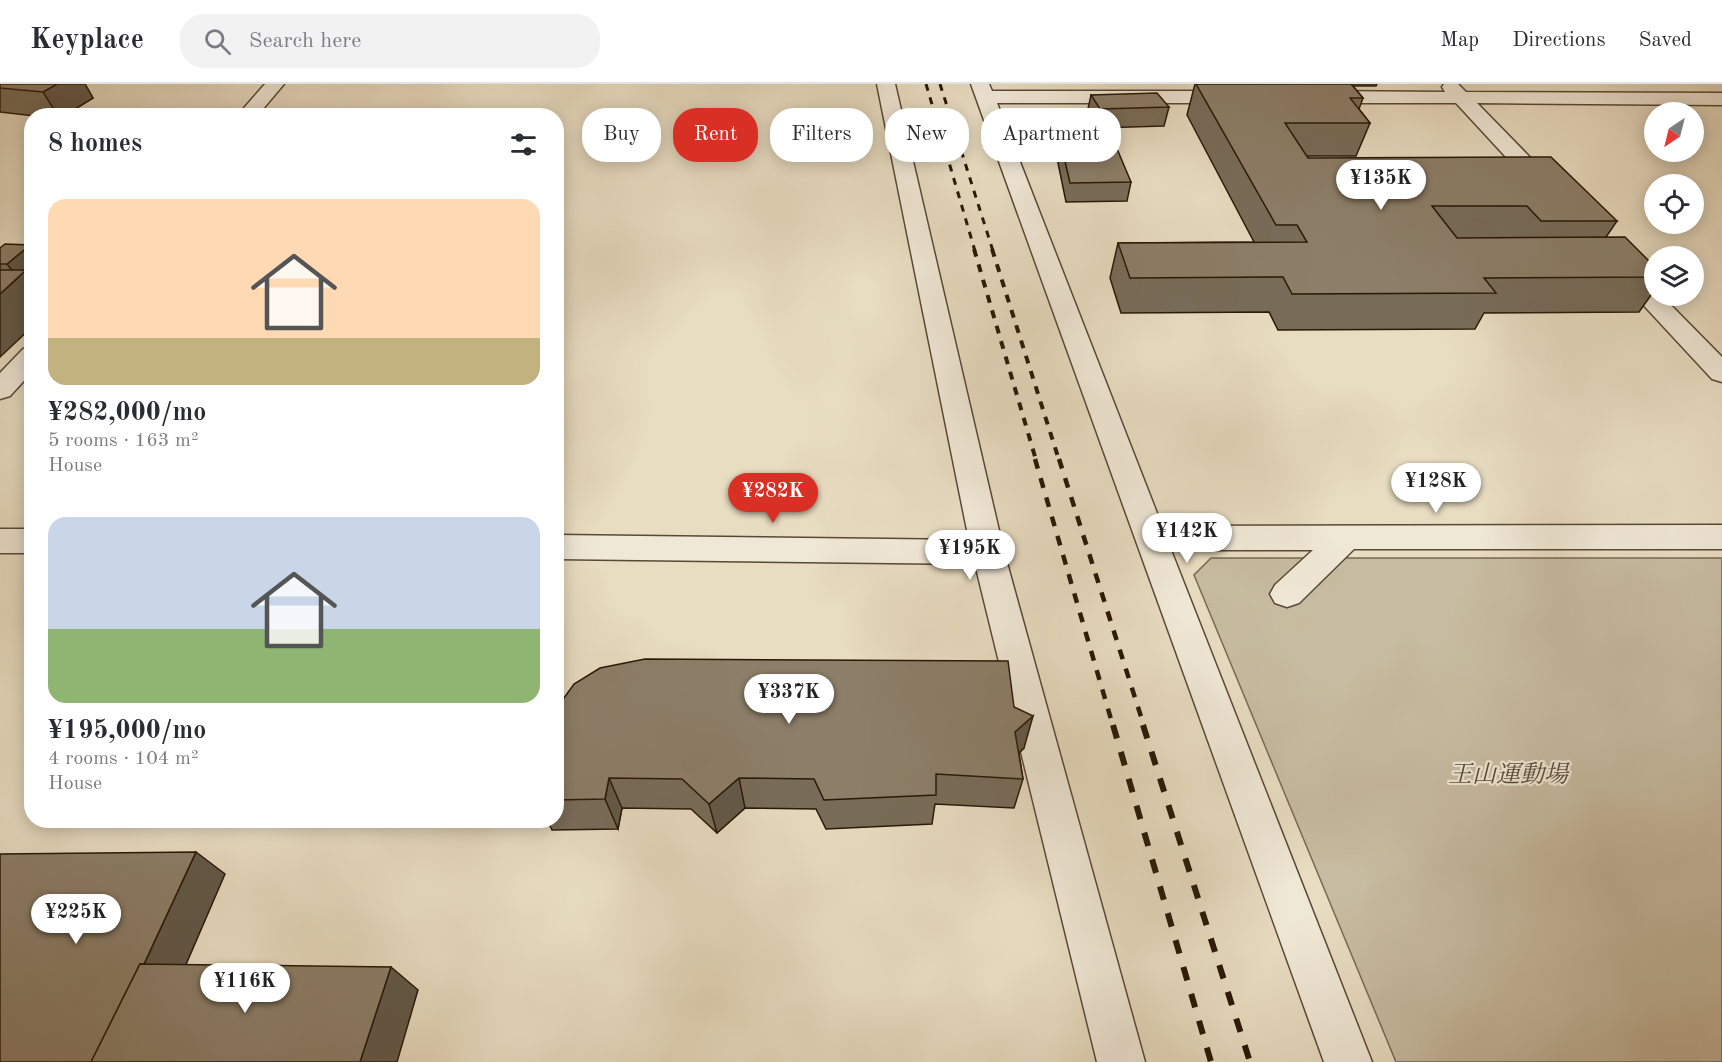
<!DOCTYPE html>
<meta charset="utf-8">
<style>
:root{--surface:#fff;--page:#f2f2f3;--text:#2b2b33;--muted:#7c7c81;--line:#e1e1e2;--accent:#d93025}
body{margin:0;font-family:"Old Standard TT","Noto Serif JP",serif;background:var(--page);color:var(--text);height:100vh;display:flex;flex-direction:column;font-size:22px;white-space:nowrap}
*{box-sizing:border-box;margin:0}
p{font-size:20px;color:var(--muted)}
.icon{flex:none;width:33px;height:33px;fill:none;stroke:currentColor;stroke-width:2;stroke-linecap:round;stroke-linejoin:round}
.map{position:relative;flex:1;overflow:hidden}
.sheet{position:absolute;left:24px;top:24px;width:540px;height:720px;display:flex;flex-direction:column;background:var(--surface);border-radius:24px;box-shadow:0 3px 15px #0003}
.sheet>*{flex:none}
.top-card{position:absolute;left:582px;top:24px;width:570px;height:54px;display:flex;gap:12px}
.needle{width:39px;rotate:215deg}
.buttons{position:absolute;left:1644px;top:18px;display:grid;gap:12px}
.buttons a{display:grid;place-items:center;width:60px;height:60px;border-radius:50%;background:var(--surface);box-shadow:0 3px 15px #0003;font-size:30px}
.price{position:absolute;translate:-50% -51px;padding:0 14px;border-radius:21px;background:#fff;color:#222;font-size:20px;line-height:39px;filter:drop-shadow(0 2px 3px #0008)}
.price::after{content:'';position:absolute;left:50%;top:36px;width:18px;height:14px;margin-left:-9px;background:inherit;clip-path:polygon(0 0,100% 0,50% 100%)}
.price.active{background:var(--accent);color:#fff}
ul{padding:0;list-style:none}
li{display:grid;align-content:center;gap:12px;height:318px;padding:0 24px}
li span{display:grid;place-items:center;height:186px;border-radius:18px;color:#555}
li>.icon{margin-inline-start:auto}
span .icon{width:108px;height:108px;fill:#fffc;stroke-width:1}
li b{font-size:26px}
h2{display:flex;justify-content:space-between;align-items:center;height:72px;padding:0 24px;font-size:26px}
.pill{padding:0 21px;border-radius:24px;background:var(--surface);box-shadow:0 3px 15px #0003;font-size:21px;line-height:54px}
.pill.active{background:var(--accent);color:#fff}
header{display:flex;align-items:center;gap:36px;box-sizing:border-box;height:84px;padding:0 30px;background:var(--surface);border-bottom:2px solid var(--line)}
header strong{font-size:28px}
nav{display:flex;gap:33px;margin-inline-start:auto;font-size:21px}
.search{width:420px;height:54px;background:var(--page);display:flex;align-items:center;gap:15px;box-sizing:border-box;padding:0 21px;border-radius:24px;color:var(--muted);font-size:22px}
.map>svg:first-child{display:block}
</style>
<header>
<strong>Keyplace</strong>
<div class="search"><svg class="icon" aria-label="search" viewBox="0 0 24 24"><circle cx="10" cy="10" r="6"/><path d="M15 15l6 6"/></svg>Search here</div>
<nav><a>Map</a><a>Directions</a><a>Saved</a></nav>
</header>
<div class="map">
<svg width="1722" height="978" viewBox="0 0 1722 978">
<rect width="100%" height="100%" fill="#e8dcc1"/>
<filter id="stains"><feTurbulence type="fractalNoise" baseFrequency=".00333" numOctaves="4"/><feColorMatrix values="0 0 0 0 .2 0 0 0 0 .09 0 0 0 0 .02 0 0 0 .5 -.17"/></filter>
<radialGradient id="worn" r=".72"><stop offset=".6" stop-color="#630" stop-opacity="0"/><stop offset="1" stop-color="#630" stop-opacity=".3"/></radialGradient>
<path fill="#c7bba1" stroke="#786a54" stroke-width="1.5" d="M1211,474H1722V978H1396L1194,491Z"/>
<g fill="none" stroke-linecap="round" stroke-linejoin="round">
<g stroke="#584936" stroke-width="3">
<g id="minor">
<path d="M265,0H284L257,32H237Z"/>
<path d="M877,0H895L1004,468L1145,978H1097L975,480L556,475V451L969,456Z"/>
<path d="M971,0H989L992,7H1237L1246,13L1237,19H997L1162,442L1722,441V465H1354L1299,519L1287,523L1275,519L1270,510L1275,501L1313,466H1171L1372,978H1324Z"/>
<path d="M1444,0H1458L1466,8L1722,9V21L1477,19L1556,100L1559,105L1556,110H1540L1456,19H1319L1310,13L1319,7L1445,8L1442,3Z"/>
<path d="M1618,173L1626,175L1654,204V212H1662L1722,273V298L1712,295L1610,185L1606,180L1610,175Z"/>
<path d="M32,263V288L10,312L0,315V289L23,265Z"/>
<rect x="0" y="445" width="32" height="24"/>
</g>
</g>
<use href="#minor" fill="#f0e8d7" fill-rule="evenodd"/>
<g stroke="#281807" stroke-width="3" stroke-dasharray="7 7" stroke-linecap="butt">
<path d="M926,0L975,167"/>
<path d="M940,0L993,167"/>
</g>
<g stroke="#281807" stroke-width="4" stroke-dasharray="8 8" stroke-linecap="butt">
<path d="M974,165L1036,376"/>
<path d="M992,165L1059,376"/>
</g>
<g stroke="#281807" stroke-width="4.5" stroke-dasharray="10 10" stroke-linecap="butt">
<path d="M1035,375L1113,642"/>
<path d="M1059,375L1144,642"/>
</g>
<g stroke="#281807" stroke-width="6" stroke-dasharray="14 14" stroke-linecap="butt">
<path d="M1113,641L1211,978"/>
<path d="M1143,641L1250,978"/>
</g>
</g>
<g fill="#786c59" stroke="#281807" stroke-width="1.5">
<path d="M0,0H85L93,14L64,32H35L0,28Z"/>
<path d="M1195,0H1377L1376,2H1353L1363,14L1359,25L1370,39L1356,72H1307L1308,74L1617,137L1606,153L1654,182V207L1639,228L1484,229L1475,245L1278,246L1269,228L1121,229L1110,194L1118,159L1254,158L1187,31Z"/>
<path d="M1091,11L1169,23L1164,42L1096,44L1087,29Z"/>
<path d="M1061,60L1131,98L1127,117L1066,118L1058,79Z"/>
<path d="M30,161L0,273V164Z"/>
<path d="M1014,623L1024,664L1019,669L1023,695L1014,724L935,720L932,740L826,745L816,725L745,724L717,749L691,725L622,724L618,745L552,746L547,736H556V625Z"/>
</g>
<g fill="#625849" stroke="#281807" stroke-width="1.5">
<path d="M57,0H85L93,14L64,32H58L43,8Z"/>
<path d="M30,161L32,162V243L0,273V210L18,194L7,180Z"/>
<path d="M1033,632L1024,664L1008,679L1015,648Z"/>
<path d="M609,694L622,724L618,745L605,715Z"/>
<path d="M739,694L745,724L717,749L709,720Z"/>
<path d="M196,768L225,790L144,978H99Z"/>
<path d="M391,883L418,906L397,978H360Z"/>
</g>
<g fill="#8c7e68" stroke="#281807" stroke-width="1.5">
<path d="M0,0H57L43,8L0,4Z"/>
<path d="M1196,0H1351L1363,14H1350L1370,39H1285L1308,74L1551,73L1617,137H1541L1527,122H1432L1457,154L1625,153L1654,182V193L1484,194L1496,209L1292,210L1283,193L1130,194L1118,159L1307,158L1297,141H1276Z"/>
<path d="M1157,9L1169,23L1100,25L1091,11Z"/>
<path d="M1061,60H1115L1131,98L1070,99Z"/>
<path d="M5,160L30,161L7,180H0V164Z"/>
<path d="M0,186H26L0,210Z"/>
<path d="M645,575L1008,577L1014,623L1033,632L1015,648L1023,695L936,690V711L824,716L814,695L739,694L709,720L682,695L609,694L605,715L556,716V625L574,600L600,584Z"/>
<path d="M196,768L144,880H140L91,978H0V770Z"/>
<path d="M140,880L391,883L360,978H91Z"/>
</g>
<g text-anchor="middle" stroke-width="4.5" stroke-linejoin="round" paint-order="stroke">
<g font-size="24" font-style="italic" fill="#584935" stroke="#f0e8d7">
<text x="1508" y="698">王山運動場</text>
</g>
</g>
<rect width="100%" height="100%" filter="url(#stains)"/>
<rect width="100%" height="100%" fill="url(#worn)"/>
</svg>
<div class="buttons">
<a><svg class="needle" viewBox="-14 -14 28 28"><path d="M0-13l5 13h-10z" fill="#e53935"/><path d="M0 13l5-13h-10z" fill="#7c7c81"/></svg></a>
<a><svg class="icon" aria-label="locate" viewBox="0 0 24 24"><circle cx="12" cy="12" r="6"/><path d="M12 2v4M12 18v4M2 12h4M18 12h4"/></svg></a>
<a><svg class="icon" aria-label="layers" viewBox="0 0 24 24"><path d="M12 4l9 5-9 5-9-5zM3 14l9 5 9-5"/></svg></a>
</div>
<b class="price" style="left:1381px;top:127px">¥135K</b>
<b class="price" style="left:1436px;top:430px">¥128K</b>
<b class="price active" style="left:773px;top:440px">¥282K</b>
<b class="price" style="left:1187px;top:480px">¥142K</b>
<b class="price" style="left:970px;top:497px">¥195K</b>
<b class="price" style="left:789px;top:641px">¥337K</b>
<b class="price" style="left:76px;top:861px">¥225K</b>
<b class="price" style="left:245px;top:930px">¥116K</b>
<div class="top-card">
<a class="pill">Buy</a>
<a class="pill active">Rent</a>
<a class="pill">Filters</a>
<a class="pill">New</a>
<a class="pill">Apartment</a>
</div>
<section class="sheet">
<h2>8 homes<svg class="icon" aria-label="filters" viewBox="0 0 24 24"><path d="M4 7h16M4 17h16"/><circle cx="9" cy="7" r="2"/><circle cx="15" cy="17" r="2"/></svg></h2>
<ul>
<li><span style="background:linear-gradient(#ffd9b3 75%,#c2b280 0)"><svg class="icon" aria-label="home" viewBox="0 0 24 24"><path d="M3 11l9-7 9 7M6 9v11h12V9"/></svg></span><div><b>¥282,000/mo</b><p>5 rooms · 163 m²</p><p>House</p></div></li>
<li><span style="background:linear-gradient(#c9d6e8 60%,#8fb573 0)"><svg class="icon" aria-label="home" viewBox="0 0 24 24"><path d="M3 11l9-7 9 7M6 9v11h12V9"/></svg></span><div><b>¥195,000/mo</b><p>4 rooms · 104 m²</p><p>House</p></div></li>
</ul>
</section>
</div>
